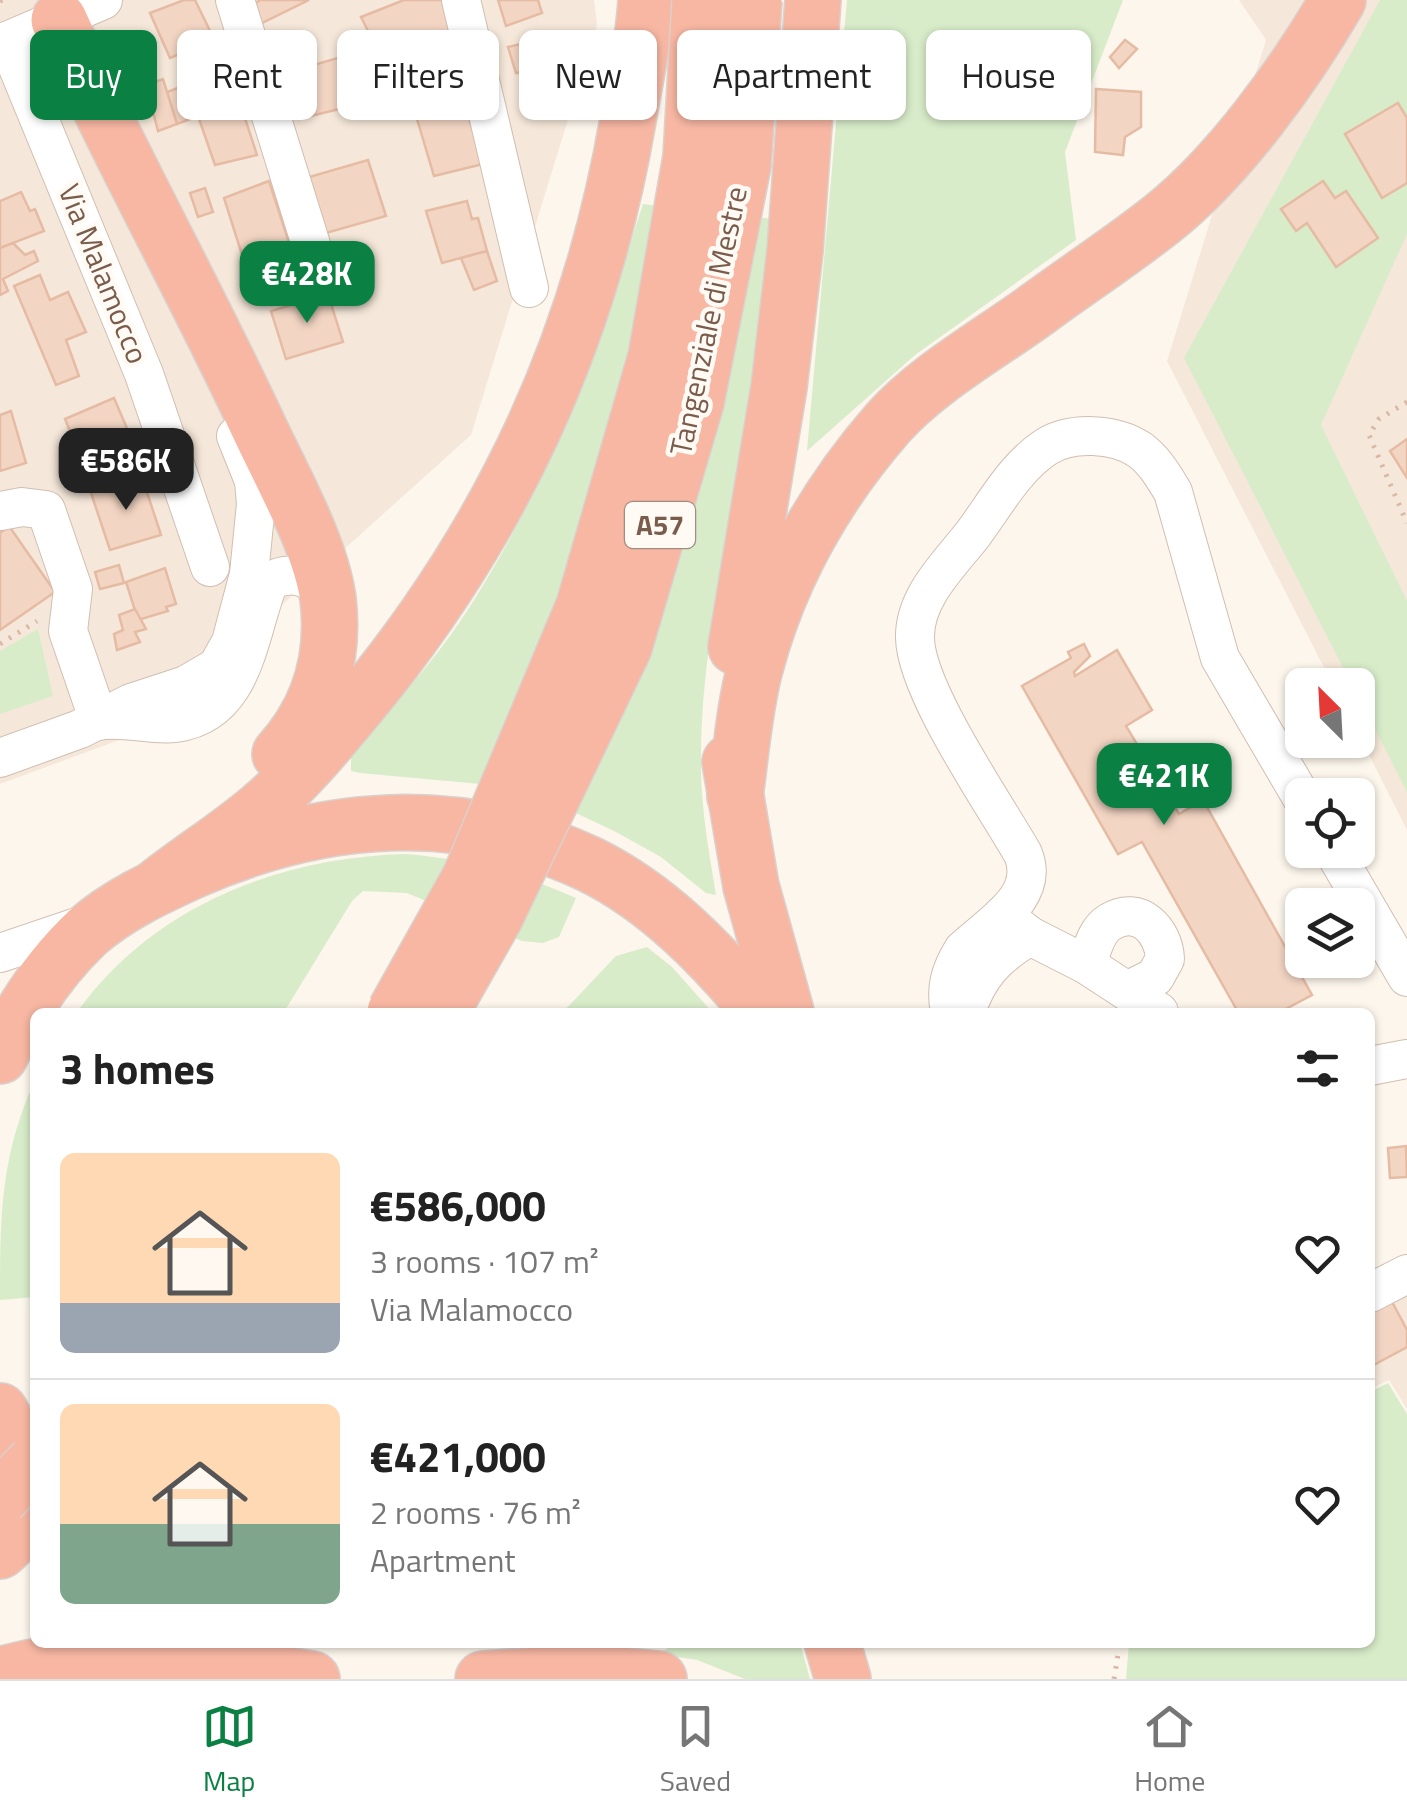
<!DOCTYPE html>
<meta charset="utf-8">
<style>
:root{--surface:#fff;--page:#f2f2f2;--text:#222;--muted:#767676;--line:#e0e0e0;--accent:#0b8043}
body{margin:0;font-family:"Titillium Web",sans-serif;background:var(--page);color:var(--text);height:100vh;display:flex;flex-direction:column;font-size:38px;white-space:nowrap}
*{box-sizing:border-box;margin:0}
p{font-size:32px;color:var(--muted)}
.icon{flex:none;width:55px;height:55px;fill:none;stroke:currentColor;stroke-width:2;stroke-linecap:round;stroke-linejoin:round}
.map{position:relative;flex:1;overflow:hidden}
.details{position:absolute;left:30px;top:1008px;width:1345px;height:640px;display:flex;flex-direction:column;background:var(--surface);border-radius:15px;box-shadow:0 2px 8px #0004}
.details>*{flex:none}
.banner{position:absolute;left:30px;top:30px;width:1348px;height:90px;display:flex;gap:20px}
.needle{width:65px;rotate:336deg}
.fabs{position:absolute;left:1285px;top:668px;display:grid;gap:20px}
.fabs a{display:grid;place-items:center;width:90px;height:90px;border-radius:15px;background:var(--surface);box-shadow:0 2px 8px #0004;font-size:50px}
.price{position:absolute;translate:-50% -85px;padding:0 22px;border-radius:20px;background:var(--accent);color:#fff;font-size:32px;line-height:65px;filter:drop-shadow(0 2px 5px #0008)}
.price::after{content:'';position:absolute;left:50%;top:60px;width:30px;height:22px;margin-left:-15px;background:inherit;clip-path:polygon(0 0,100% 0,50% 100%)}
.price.selected{background:#222;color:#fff}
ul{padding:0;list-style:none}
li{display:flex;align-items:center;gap:30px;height:250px;padding:0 30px}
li+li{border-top:2px solid var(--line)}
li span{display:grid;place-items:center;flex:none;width:280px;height:200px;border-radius:15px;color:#555}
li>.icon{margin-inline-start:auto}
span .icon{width:120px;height:120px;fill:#fffc;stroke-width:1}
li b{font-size:42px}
h2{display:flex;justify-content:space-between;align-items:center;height:120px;padding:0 30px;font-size:42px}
.chip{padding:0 35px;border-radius:15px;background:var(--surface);box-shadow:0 2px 8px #0004;font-size:35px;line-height:90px}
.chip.selected{background:var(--accent);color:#fff}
.dock{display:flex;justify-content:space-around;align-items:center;height:140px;border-top:2px solid var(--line);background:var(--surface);font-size:28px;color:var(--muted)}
.dock a{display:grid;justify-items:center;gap:5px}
.dock .selected{color:var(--accent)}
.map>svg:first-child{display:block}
</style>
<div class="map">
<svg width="1407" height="1679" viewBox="0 0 1407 1679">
<rect width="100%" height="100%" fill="#fdf6ec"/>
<g fill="#f5e8da">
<path d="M0,0H594L597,25L471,435L141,732L0,784Z"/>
<path d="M1239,0H1407V830L1358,733V685H1333L1167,361L1266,40Z"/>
<path d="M1407,1281V1409L1389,1380L1370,1389V1299Z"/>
</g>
<g fill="#d8ecc9">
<path d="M847,0H1123L1065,152L1076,240L915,355L807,451Z"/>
<path d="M1380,0H1407V234L1321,425L1407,601V792L1358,696V685H1352L1184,358Z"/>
<path d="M643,204L773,219C763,294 757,371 744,447C726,552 700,657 701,765C701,809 709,852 716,895L706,893L661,857L616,832L523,788L360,773L351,771V752C390,708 431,666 463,617C547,490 597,347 643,204Z"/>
<path d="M38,629L53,696L0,714V651Z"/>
<path d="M406,854C467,859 520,873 576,898L559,937L543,943L522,941L407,893L363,891L352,901L284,1012H77C153,906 280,857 406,854Z"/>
<path d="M647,947L672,967L712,1012H563L616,956Z"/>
<path d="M35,1080V1297L0,1300C0,1217 0,1157 35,1080Z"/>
<path d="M1388,1383L1407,1414V1679H1126L1129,1643L1370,1642V1392Z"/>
<path d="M677,1643H800L810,1679H745L697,1660L658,1654Z"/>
</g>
<g fill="#f3d5c3" stroke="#e6bba3" stroke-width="2.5">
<path d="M184,0H195L214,39L170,58L150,13Z"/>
<path d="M260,0H309L260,24L253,5Z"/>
<path d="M404,0H447L455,31L401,52L409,73L382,84L367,42L372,39L361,17Z"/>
<path d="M498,0H538L542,13L506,26Z"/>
<path d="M559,35L573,78L527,88L523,72L516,73L508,47Z"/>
<path d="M598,38L596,71L583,75L574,45Z"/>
<path d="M1125,40L1137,49L1119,68L1110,57Z"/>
<path d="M348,55L363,103L299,119L286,73Z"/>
<path d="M229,69L257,155L215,165L198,116L177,124L167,92Z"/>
<path d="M163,79L177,124L158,131L146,85Z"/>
<path d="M460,88L483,164L434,176L411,99Z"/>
<path d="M1096,89L1141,92V127L1125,137L1123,155L1095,152Z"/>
<path d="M1398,103L1407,118V183L1382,198L1345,134Z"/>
<path d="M368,160L386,216L326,233L309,177Z"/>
<path d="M269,181L290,246L244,261L224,198Z"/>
<path d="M1323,181L1335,198L1346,191L1378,238L1336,267L1307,223L1296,231L1281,209Z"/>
<path d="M205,188L213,212L198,217L190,193Z"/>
<path d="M21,192L30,211L35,209L44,231L0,248V201Z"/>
<path d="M467,201L472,219L478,218L487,251L442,263L426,211Z"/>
<path d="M13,243L25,255L34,251L38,261L3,279L8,291L0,295V248Z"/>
<path d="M487,251L497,281L474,290L461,258Z"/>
<path d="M40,275L50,300L68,292L86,332L66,340L79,376L56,385L14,286Z"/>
<path d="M328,294L343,342L286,359L271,311Z"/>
<path d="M114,398L141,461L90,481L65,419Z"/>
<path d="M11,411L26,463L0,471V415Z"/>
<path d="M1407,439V478L1390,451Z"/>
<path d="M142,477L161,535L110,550L90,490Z"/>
<path d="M9,526L55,592L0,630V533Z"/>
<path d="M119,565L124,583L100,589L95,572Z"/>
<path d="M165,568L176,604L166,607L168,611L138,620L126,582Z"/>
<path d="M135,609L146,629L135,632L140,642L117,650L114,634L123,630L119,615Z"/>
<path d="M1084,644L1090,656L1074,672L1075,676L1117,650L1152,710L1126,726L1179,814L1203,800L1312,995L1280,1012H1238L1142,842L1118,854L1022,686L1071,658L1068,652Z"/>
<path d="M1406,1146L1407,1177L1390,1178L1388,1148Z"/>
<path d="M1390,1298L1407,1330V1347L1370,1367V1308Z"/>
</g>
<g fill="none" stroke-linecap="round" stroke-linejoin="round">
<g stroke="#d1beb0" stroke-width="40">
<g id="minor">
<path d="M235,0L317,264"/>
<path d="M461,0L529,288"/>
<path d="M7,41L144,374L210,567"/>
<path d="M0,44L103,0"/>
<path d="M0,511L22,507L46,510L73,589L68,631L99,721"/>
<path d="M106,720C130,718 154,726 176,723C246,713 248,633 269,582C290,569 310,577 327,593"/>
<path d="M0,758L80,729L131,703L186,685L217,667L231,642L249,574L256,504L254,481L236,436"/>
<path d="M1333,850L1407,977"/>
<path d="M1003,915L1030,936L1087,965L1159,1012"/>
<path d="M0,953L92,922"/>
<path d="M1087,965C1092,950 1096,930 1110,922C1139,904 1164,931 1165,959L1155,977L1127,991"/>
<path d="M950,1012C945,988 950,971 963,950C989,925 1041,897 1023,854C994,803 916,691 915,638C914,597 949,565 973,534C994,506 1015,467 1046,447C1071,431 1115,433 1140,450C1154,460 1164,477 1173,492L1220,658L1302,798"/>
<path d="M966,1012C978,975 996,956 1030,936"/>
<path d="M1370,1066L1407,1059"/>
<path d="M1370,1293L1407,1274"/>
</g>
</g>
<g stroke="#dad1cd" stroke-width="58">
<g id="highway">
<path d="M59,20C121,159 196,292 260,430C284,481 320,544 328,599C335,657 319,711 280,754"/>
<path d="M736,647L779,387L795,251L813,0"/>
<path d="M730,762L751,886L786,1012"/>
<path d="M735,796C741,754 744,709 755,668C779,577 826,494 888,423C927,379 991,343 1039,308C1080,278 1123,250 1162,219C1229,166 1295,74 1338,0"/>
<path d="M158,886C191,860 228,837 261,809C297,779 329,740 359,704C502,531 590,341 628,120C635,80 644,40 646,0"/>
<path d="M0,1056C21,1011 51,966 87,932C118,905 155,888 192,871C321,814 458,802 589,864C657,897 713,955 760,1012"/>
<path d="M0,1411L35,1474"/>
<path d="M0,1551L35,1518"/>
<path d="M832,1642L843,1679"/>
<path d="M0,1675C72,1654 124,1660 198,1667C236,1670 274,1672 312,1679"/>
<path d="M483,1679L585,1672L659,1679"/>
</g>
</g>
<g stroke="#d9b8a5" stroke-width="5" stroke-dasharray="2.5 8" stroke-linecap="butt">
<path d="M0,1L3,0"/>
<path d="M1407,402L1379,419L1369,435L1407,523"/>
<path d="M0,644L37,621"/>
<path d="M1114,1679L1120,1642"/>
</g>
<use href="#minor" stroke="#fff" stroke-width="38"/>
<use href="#highway" stroke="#f7b7a3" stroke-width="55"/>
<g stroke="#dad1cd" stroke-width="58" stroke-linecap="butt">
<g id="highway-bridge">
<path d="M395,1012L470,878L584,606L656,357L691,157L700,0"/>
<path d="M441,1012L495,917L624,647L696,402L743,165L754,0"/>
<path d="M0,1498L35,1462"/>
</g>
</g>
<use href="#highway-bridge" stroke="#f7b7a3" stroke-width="55"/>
</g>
<g text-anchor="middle" stroke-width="9" stroke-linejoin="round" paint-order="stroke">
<rect fill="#fffaf3" stroke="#a28b7f" stroke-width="2.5" x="625" y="502" width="70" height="46" rx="8"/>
<g font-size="28" font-weight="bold" fill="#7a5c4d">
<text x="660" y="535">A57</text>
</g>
<g font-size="30" fill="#7a5c4d" stroke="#fffaf3">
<text transform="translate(103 274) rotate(68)" y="10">Via Malamocco</text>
<text transform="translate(709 321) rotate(-78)" y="10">Tangenziale di Mestre</text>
</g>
</g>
</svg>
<div class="fabs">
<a><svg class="needle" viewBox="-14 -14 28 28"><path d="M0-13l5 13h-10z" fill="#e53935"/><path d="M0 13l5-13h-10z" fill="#767676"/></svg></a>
<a><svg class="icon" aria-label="locate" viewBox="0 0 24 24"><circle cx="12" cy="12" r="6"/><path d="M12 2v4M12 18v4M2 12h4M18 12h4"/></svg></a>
<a><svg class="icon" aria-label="layers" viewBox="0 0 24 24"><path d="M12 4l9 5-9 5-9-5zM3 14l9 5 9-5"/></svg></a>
</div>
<b class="price" style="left:307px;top:326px">€428K</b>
<b class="price selected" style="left:126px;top:513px">€586K</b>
<b class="price" style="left:1164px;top:828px">€421K</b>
<div class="banner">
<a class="chip selected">Buy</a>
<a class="chip">Rent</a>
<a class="chip">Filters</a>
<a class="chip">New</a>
<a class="chip">Apartment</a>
<a class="chip">House</a>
</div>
<section class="details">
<h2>3 homes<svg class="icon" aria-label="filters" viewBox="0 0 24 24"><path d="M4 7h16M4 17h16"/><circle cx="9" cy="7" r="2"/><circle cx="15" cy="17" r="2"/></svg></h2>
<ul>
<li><span style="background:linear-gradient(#ffd9b3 75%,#9aa5b1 0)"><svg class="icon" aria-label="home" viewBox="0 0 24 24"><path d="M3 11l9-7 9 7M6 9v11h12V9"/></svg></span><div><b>€586,000</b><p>3 rooms · 107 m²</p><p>Via Malamocco</p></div><svg class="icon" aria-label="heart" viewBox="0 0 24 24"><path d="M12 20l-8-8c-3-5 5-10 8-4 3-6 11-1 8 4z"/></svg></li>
<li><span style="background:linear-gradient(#ffd9b3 60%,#7fa58c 0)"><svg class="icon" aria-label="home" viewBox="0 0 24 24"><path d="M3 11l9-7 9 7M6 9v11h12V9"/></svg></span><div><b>€421,000</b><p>2 rooms · 76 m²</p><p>Apartment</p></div><svg class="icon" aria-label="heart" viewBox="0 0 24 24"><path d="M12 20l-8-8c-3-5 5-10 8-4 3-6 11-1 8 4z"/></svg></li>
</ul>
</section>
</div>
<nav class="dock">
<a class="selected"><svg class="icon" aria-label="map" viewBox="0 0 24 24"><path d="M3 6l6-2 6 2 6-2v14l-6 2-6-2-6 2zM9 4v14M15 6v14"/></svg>Map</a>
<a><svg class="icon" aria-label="saved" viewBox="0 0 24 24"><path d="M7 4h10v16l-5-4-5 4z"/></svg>Saved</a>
<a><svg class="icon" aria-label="home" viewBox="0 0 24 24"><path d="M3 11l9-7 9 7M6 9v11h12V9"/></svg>Home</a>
</nav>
